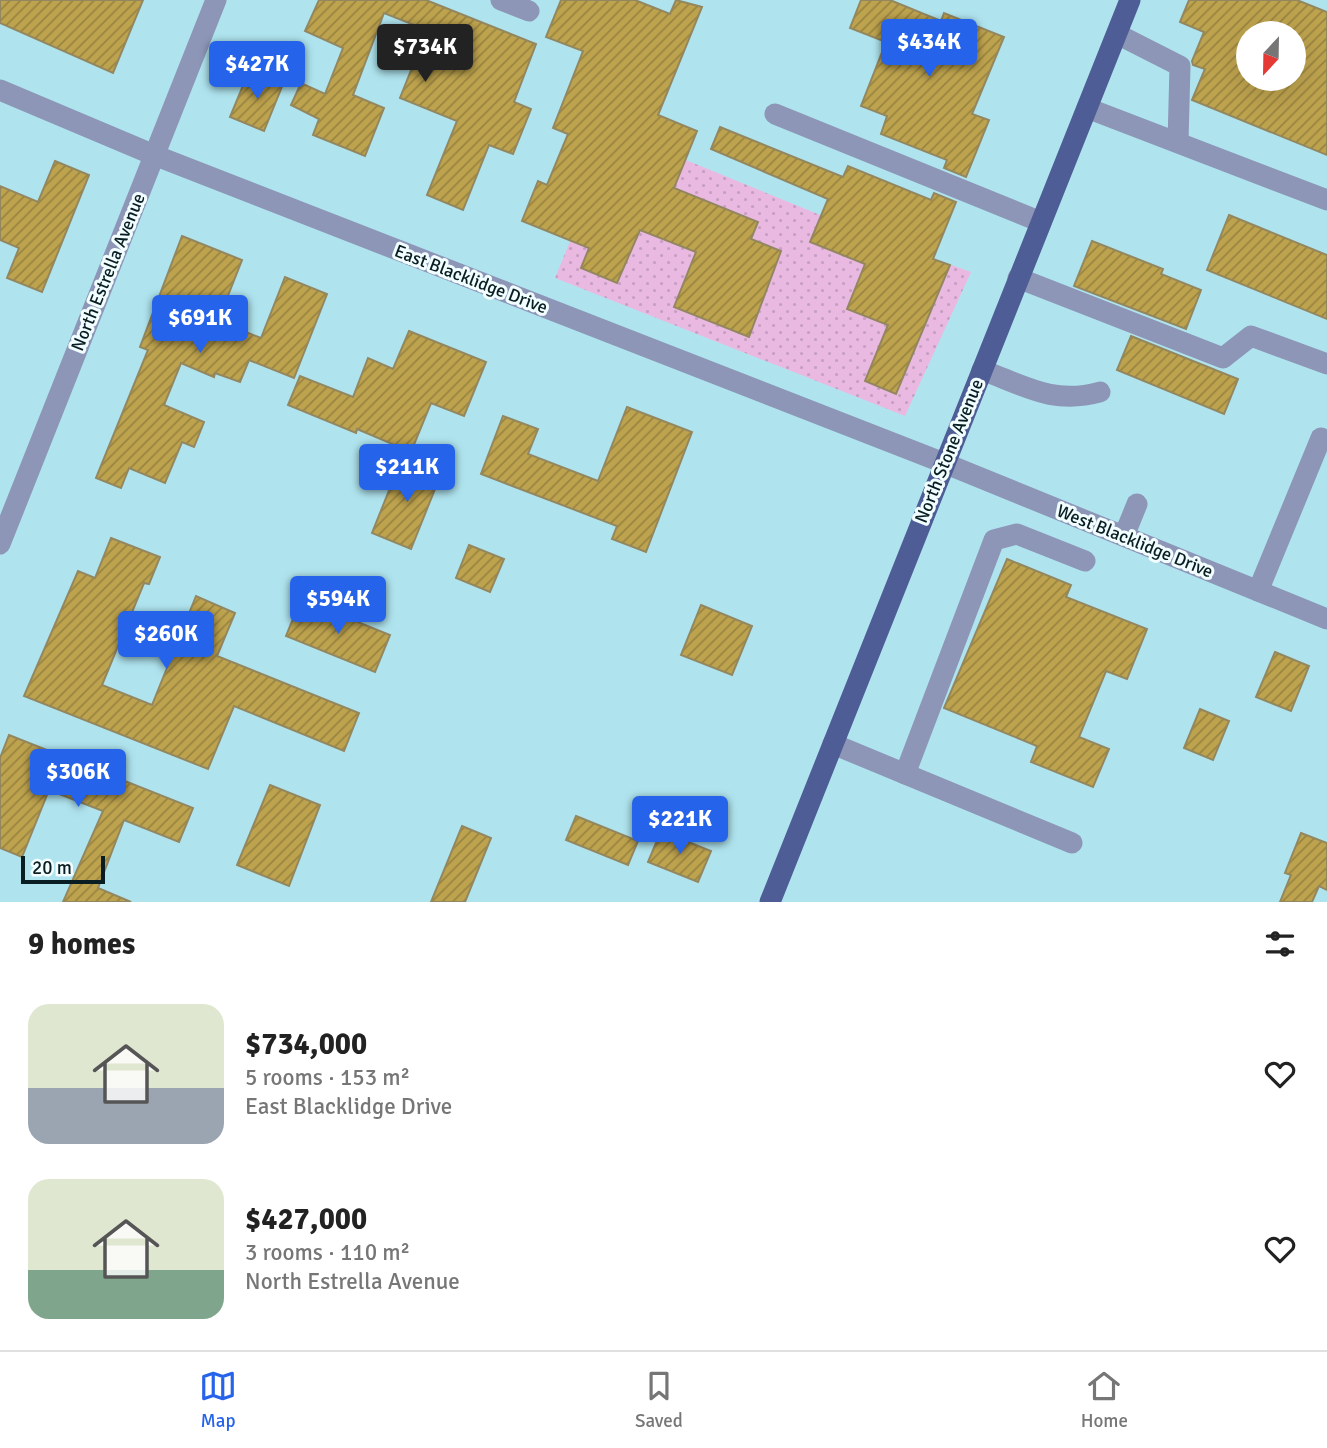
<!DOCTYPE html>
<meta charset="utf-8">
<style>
:root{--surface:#fff;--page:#f2f2f2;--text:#222;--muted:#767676;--line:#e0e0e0;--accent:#2563eb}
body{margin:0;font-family:Signika,sans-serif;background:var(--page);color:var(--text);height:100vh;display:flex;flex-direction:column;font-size:26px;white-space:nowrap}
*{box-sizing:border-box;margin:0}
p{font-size:23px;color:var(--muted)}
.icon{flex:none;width:38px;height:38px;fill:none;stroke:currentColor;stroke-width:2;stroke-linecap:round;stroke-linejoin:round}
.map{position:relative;height:902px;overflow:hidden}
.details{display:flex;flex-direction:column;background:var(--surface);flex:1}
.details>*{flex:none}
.needle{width:46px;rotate:202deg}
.buttons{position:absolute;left:1236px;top:21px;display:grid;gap:14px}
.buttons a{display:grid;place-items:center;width:70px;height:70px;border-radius:50%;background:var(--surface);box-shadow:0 7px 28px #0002;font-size:35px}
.scale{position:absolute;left:21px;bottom:18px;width:84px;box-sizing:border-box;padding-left:7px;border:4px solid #091e22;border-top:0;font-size:19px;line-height:24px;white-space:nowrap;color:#091e22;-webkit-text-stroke:5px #f2fdff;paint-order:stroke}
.price{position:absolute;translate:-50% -60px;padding:0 16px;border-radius:7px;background:var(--accent);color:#fff;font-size:23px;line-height:46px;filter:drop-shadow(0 2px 4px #0008)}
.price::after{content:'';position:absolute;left:50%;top:42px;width:21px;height:16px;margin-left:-10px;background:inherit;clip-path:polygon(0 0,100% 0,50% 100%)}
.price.selected{background:#222;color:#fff}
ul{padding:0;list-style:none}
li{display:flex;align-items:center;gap:21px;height:175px;padding:0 28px}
li span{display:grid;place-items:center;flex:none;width:196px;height:140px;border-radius:21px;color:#555}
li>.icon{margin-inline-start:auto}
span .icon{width:84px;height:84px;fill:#fffc;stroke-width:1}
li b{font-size:30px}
h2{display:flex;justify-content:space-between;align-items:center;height:84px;padding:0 28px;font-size:30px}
.tabs{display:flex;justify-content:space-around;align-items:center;height:98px;border-top:2px solid var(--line);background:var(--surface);font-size:19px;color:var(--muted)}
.tabs a{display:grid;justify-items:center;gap:4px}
.tabs .selected{color:var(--accent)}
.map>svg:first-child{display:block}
</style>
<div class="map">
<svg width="1327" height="902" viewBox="0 0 1327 902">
<defs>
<pattern id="garden-dots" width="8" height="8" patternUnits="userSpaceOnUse" patternTransform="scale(1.75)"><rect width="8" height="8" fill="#eab9e2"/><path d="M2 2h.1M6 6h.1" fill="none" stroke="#c79fc2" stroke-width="1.8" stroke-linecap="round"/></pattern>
<pattern id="building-hatch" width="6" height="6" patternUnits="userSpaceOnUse" patternTransform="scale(1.75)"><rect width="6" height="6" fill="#bea34e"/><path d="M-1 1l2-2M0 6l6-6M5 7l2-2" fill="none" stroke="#998440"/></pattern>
</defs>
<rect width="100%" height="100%" fill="#afe4ef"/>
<path fill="url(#garden-dots)" d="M615,131L879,239L971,272L905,416L555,278Z"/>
<g fill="url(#building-hatch)" stroke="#938760" stroke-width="2" fill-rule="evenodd">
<path d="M0,0H143L113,73L0,23Z"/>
<path d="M319,0H426L536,44L514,102L531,109L513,154L489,145L463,210L427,195L457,121L400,98L427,30L384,13L353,95L384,108L365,156L313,135L319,119L291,105L301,83L325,94L343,48L305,31Z"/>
<path d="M561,0H635L670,14L676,0L702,7L658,115L697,131L674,188L758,222L751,239L781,251L749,337L674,307L696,252L640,230L617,283L581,268L589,248L522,221L538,181L547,185L568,134L553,128L583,51L546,37Z"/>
<path d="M861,0H890L941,21L944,13L1004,37L972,114L989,120L966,177L944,168L947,160L881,134L887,116L861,106L886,42L850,28Z"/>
<path d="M1189,0H1297L1327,12V155L1192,100L1205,69L1193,65L1192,61L1204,32L1180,22ZM1248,33H1293V79H1248Z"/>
<path d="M249,71L283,84L264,131L230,117Z"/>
<path d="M720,127L843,177L848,166L931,200L934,193L956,202L933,259L950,265L896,394L865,381L888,325L847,309L865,264L810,242L828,199L711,149Z"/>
<path d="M55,161L89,175L42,292L7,278L19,248L0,240V186L38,202Z"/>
<path d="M1229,215L1327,255V319L1207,270Z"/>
<path d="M182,236L242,260L218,321L261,338L285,277L327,294L294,378L249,360L240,382L215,373L214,377L181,363L164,405L204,422L194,447L182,442L165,483L129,468L121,488L96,478L148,350L140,347Z"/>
<path d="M1092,241L1163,269L1161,274L1201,290L1186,329L1074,286Z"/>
<path d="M409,331L486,362L464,416L431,403L411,452L357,429L356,433L288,405L300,376L353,397L368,358L393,369Z"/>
<path d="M1131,336L1238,379L1224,414L1117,370Z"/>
<path d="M627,407L692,432L646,552L612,539L617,526L481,474L503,416L538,429L528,454L598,481Z"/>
<path d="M402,458L441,474L411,549L372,533Z"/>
<path d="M111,538L160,557L149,584L144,583L102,685L152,705L196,596L235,613L217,656L359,713L344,751L234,706L208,769L24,696L78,571L95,578Z"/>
<path d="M469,545L504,559L490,592L456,578Z"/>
<path d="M1007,559L1071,585L1066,597L1147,629L1127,679L1106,671L1079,737L1109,749L1093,787L1031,762L1037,746L944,708Z"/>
<path d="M301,599L390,635L375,672L286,636Z"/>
<path d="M701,605L752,626L732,675L681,655Z"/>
<path d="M1275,652L1309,666L1291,711L1256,697Z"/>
<path d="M1200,709L1229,721L1213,760L1184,748Z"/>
<path d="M9,735L193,808L179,842L124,820L98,888L131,902H63L103,811L49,790L22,857L0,848V758Z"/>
<path d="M270,785L320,805L289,886L237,865Z"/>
<path d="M576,816L638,841L628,865L566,840Z"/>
<path d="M462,826L491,838L465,902H431Z"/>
<path d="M661,831L711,851L698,882L648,862Z"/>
<path d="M1301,833L1327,843V890L1319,886L1312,902H1280L1291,875L1285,873Z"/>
</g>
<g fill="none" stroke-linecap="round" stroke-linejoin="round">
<g stroke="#8d96b7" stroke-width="21">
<path d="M501,0L529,11"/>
<path d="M1117,34L1180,66L1178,142"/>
<path d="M0,90L154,155L944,463L1327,619"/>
<path d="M1087,108L1327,200"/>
<path d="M775,114L1041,222"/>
<path d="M1018,278L1223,358L1251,336L1327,364"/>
<path d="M982,370C1025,386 1053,405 1100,392"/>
<path d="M1124,536L1137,504"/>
<path d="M0,544L216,0"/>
<path d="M1258,591L1321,438"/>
<path d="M833,744L1072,843"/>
<path d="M905,774L994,540L1017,534L1085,561"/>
</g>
<path stroke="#4f5d96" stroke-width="21" d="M770,902L1130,0"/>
</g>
<g text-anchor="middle" stroke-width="6" stroke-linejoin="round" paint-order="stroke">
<g font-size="18" fill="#091e22" stroke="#f2fdff">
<text transform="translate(108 272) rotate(-68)" y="6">North Estrella Avenue</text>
<text transform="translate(471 279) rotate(21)" y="6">East Blacklidge Drive</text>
<text transform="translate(949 451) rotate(-68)" y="6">North Stone Avenue</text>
<text transform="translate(1135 541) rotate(22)" y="6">West Blacklidge Drive</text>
</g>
</g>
</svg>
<div class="buttons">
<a><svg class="needle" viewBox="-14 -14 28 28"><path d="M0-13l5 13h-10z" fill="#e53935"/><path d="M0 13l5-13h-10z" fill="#767676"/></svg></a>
</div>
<div class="scale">20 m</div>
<b class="price" style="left:929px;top:79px">$434K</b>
<b class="price selected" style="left:425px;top:84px">$734K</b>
<b class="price" style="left:257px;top:101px">$427K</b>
<b class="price" style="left:200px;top:355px">$691K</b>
<b class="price" style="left:407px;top:504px">$211K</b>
<b class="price" style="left:338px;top:636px">$594K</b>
<b class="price" style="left:166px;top:671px">$260K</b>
<b class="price" style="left:78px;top:809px">$306K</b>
<b class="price" style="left:680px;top:856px">$221K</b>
</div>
<section class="details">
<h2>9 homes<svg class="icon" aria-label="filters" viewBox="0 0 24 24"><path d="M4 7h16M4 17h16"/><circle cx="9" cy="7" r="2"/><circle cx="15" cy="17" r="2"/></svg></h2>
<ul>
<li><span style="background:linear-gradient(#dfe7d0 60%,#9aa5b1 0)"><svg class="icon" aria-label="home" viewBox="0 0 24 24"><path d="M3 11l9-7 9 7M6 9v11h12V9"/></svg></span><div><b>$734,000</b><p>5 rooms · 153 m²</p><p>East Blacklidge Drive</p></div><svg class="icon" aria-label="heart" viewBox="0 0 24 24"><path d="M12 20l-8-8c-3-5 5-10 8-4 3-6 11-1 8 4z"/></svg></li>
<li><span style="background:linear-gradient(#dfe7d0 65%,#7fa58c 0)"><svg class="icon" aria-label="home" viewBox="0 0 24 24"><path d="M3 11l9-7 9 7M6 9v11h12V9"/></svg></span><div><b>$427,000</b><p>3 rooms · 110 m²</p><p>North Estrella Avenue</p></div><svg class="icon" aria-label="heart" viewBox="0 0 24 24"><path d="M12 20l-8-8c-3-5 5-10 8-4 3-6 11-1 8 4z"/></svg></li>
</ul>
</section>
<nav class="tabs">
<a class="selected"><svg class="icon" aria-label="map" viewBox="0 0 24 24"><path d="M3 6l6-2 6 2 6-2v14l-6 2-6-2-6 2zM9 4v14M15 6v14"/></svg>Map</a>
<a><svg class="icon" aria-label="saved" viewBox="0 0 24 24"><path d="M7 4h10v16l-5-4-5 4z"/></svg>Saved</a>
<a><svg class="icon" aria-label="home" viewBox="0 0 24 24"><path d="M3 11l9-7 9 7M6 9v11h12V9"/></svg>Home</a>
</nav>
